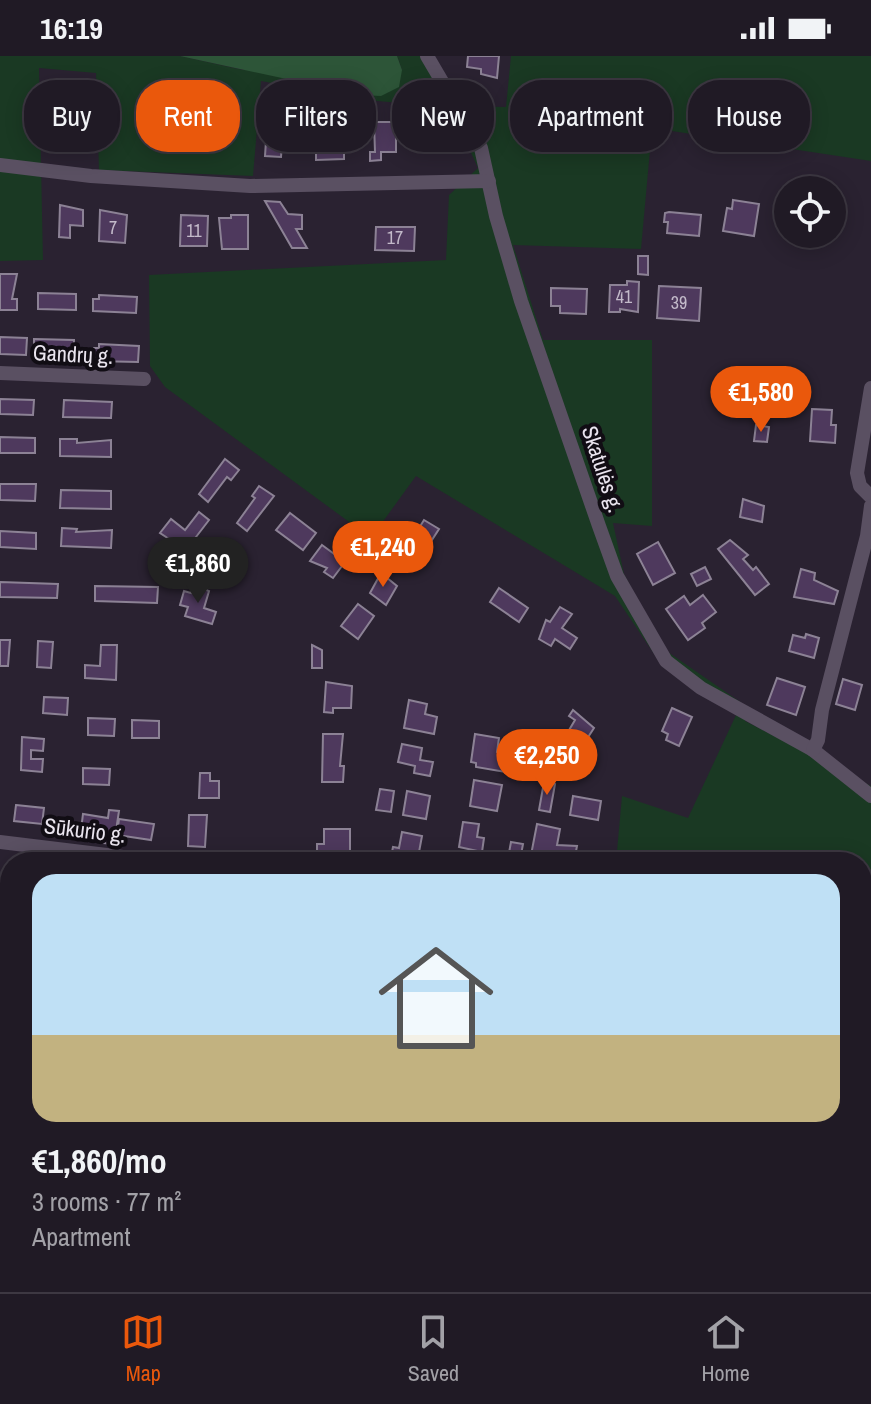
<!DOCTYPE html>
<meta charset="utf-8">
<style>
:root{--surface:#201a25;--page:#2d2732;--text:#f1f3f6;--muted:#a2a1a7;--line:#3d3842;--accent:#ea580c}
body{margin:0;font-family:"Archivo Narrow",sans-serif;background:var(--page);color:var(--text);height:100vh;display:flex;flex-direction:column;font-size:30px;white-space:nowrap}
*{box-sizing:border-box;margin:0}
p{font-size:26px;color:var(--muted)}
.icon{flex:none;width:44px;height:44px;fill:none;stroke:currentColor;stroke-width:2;stroke-linecap:round;stroke-linejoin:round}
.map{position:relative;flex:1;overflow:hidden}
.drawer{position:absolute;left:0px;top:796px;width:872px;height:440px;display:flex;flex-direction:column;background:var(--surface);border-radius:32px 32px 0 0;box-shadow:0 4px 20px #0003,0 0 0 2px var(--line)}
.drawer>*{flex:none}
.banner{position:absolute;left:24px;top:24px;width:824px;height:72px;display:flex;gap:16px}
.buttons{position:absolute;left:774px;top:120px;display:grid;gap:16px}
.buttons a{display:grid;place-items:center;width:72px;height:72px;border-radius:50%;background:var(--surface);box-shadow:0 4px 20px #0003,0 0 0 2px var(--line);font-size:40px}
.price{position:absolute;translate:-50% -68px;padding:0 18px;border-radius:28px;background:var(--accent);color:#fff;font-size:26px;line-height:52px;filter:drop-shadow(0 2px 4px #0008)}
.price::after{content:'';position:absolute;left:50%;top:48px;width:24px;height:18px;margin-left:-12px;background:inherit;clip-path:polygon(0 0,100% 0,50% 100%)}
.price.selected{background:#222;color:#fff}
ul{padding:0;list-style:none}
li{display:grid;align-content:center;gap:16px;height:424px;padding:0 32px}
li+li{border-top:2px solid var(--line)}
li span{display:grid;place-items:center;height:248px;border-radius:24px;color:#555}
li>.icon{margin-inline-start:auto}
span .icon{width:144px;height:144px;fill:#fffc;stroke-width:1}
li b{font-size:34px}
.tag{padding:0 28px;border-radius:32px;background:var(--surface);box-shadow:0 4px 20px #0003,0 0 0 2px var(--line);font-size:28px;line-height:72px}
.tag.selected{background:var(--accent);color:#fff}
.status{display:flex;justify-content:space-between;align-items:center;height:56px;padding:0 40px;background:var(--surface);direction:ltr}
.status svg{height:22px;fill:currentColor}
.dock{display:flex;justify-content:space-around;align-items:center;height:112px;border-top:2px solid var(--line);background:var(--surface);font-size:22px;color:var(--muted)}
.dock a{display:grid;justify-items:center;gap:4px}
.dock .selected{color:var(--accent)}
.map>svg:first-child{display:block}
</style>
<div class="status"><b>16:19</b><svg viewBox="0 0 49 12"><path d="M0 12V9h3v3zM5 12V6h3v6zM10 12V3h3v9zM15 12V0h3v12zM26 1h20v11H26zM47 4h2v5h-2z"/></svg></div>
<div class="map">
<svg width="871" height="1236" viewBox="0 0 871 1236">
<rect width="100%" height="100%" fill="#2a2231"/>
<g fill="#1a3923">
<path d="M0,0H180L243,14H402L397,0H421L456,50L506,51L511,0H871V105L652,72L641,193L513,189L543,284H652V470L613,467L624,518L665,594L749,652L745,665L871,730V952L862,950V806H616L622,740L688,762L737,657L663,611L615,540L416,420L371,482L165,331L150,310L149,219L446,204L449,139L478,112L450,51L365,44L261,25L253,120L99,114L96,17L39,12L43,204L0,205Z"/>
<path d="M871,1032V1138L862,1137V1038L868,1040Z"/>
</g>
<g fill="#2d5538">
<path d="M180,0H397L402,14L399,31L381,40L361,39Z"/>
<path d="M180,1226H364L359,1236H350Z"/>
</g>
<g fill="#4e395d" stroke="#8c8295" stroke-width="2">
<path d="M468,0H499L497,22L481,18V13L467,11Z"/>
<path d="M62,45H75V58H85V71H75V84H62V71H56Z"/>
<path d="M268,55L284,56L283,75L294,76L293,89L282,88L281,101L265,100Z"/>
<path d="M374,66H396V96H381V104L370,105V96H375Z"/>
<path d="M316,68H334V89H344V103L316,104Z"/>
<path d="M733,144L759,148L754,180L723,175L727,152L732,153Z"/>
<path d="M265,145L280,146L288,158L302,159V173H296L307,192H292Z"/>
<path d="M60,149L83,154V170L70,169V182L59,181Z"/>
<path d="M100,154L127,159L125,187L99,185Z"/>
<path d="M669,156L701,159L699,180L667,177L668,166H664L665,157Z"/>
<path d="M181,159L208,160L207,190H180Z"/>
<path d="M231,159H248V193H222L219,162H231Z"/>
<path d="M376,171H415L414,195L375,194Z"/>
<path d="M638,200H648V219L638,218Z"/>
<path d="M0,218H17L12,243H17V254H0Z"/>
<path d="M627,225L639,226L638,256L620,253V256H609L610,229H627Z"/>
<path d="M659,230L701,232L699,265L657,262Z"/>
<path d="M551,232L587,233L586,258L560,257V250H551Z"/>
<path d="M38,237L76,238V254L38,253Z"/>
<path d="M99,239L137,241L136,257L93,255V243H99Z"/>
<path d="M0,281L27,282L26,299L0,298Z"/>
<path d="M34,283L74,284L73,302L34,300Z"/>
<path d="M99,288L139,290L138,306L94,305V292H99Z"/>
<path d="M0,343L34,344L33,359L0,358Z"/>
<path d="M64,344L112,346L111,362L63,361Z"/>
<path d="M812,353L832,354L831,369H836L835,387L810,385Z"/>
<path d="M756,369L769,371L767,386L754,385Z"/>
<path d="M0,381L35,382V397H0Z"/>
<path d="M60,383H77V387L111,384V401L60,400Z"/>
<path d="M225,403L239,414L231,424L227,421L208,446L199,438Z"/>
<path d="M0,428H36L35,445L0,444Z"/>
<path d="M259,430L274,440L247,475L237,467L255,442L252,440Z"/>
<path d="M61,434L111,435V453L60,452Z"/>
<path d="M743,443L764,450L762,466L740,461Z"/>
<path d="M199,456L209,464L186,494L160,477L171,463L185,474Z"/>
<path d="M290,457L316,477L303,494L276,474Z"/>
<path d="M424,464L439,473L417,507L405,499L407,495L390,484L398,470L414,480Z"/>
<path d="M62,472L77,473L76,476L112,474L111,492L61,490Z"/>
<path d="M0,475L36,477V493L0,491Z"/>
<path d="M730,484L748,499L743,503L753,514L756,511L769,528L755,539L718,493Z"/>
<path d="M658,486L675,517L653,529L637,498Z"/>
<path d="M322,489L345,506L333,522L324,516L327,512L310,505Z"/>
<path d="M705,511L711,523L697,530L691,518Z"/>
<path d="M801,513L815,517L814,524L838,535L834,548L794,541Z"/>
<path d="M381,517L397,530L386,549L370,537Z"/>
<path d="M0,526L58,528L57,542L0,541Z"/>
<path d="M194,529L209,535L204,552L216,556L212,568L185,560L188,551L180,549L184,535L191,537Z"/>
<path d="M95,530L158,531L157,547L95,545Z"/>
<path d="M499,532L528,552L519,566L490,546Z"/>
<path d="M703,539L716,556L702,567L705,572L688,584L666,553L684,540L690,549Z"/>
<path d="M358,548L374,560L358,583L341,570Z"/>
<path d="M560,551L572,558L562,572L577,582L570,593L555,583L551,590L539,583L546,564L550,566Z"/>
<path d="M806,578L819,582L814,602L789,595L793,579L805,582Z"/>
<path d="M0,584H10L8,610H0Z"/>
<path d="M38,585L53,586L51,612L37,611Z"/>
<path d="M101,589H117L116,624L85,622V609L100,610Z"/>
<path d="M312,589L322,594V612H312Z"/>
<path d="M777,622L805,631L796,659L767,649Z"/>
<path d="M843,623L862,629L855,654L836,648Z"/>
<path d="M326,626L352,630L351,652H333V657L324,656Z"/>
<path d="M44,641L68,642L67,659L43,657Z"/>
<path d="M409,644L427,648L425,658L437,661L434,678L404,672Z"/>
<path d="M672,652L692,661L679,690L666,684L668,678L662,675Z"/>
<path d="M573,654L594,672L581,692L565,681L575,664L569,660Z"/>
<path d="M88,662L115,663L114,680L88,679Z"/>
<path d="M132,664L159,665V682H132Z"/>
<path d="M323,678H343L340,710H344L343,726H322Z"/>
<path d="M475,678L499,682L497,696L520,700L517,718L476,711V707L471,706Z"/>
<path d="M22,681L44,683L43,695L31,694V703H43L42,716L21,714Z"/>
<path d="M402,688L422,692L420,704L433,706L430,720L414,717L415,710L398,706Z"/>
<path d="M83,712L110,713L109,729L83,728Z"/>
<path d="M200,717H210V725H219V742H199Z"/>
<path d="M474,724L502,729L497,755L470,750Z"/>
<path d="M544,726L555,728L550,756L539,754Z"/>
<path d="M380,733L394,735L391,756L376,754Z"/>
<path d="M407,735L430,740L426,763L403,759Z"/>
<path d="M573,740L601,745L598,764L570,759Z"/>
<path d="M16,749L44,752L42,768L14,765Z"/>
<path d="M109,754L119,755L114,788L104,787L106,777L81,774L83,758L108,762Z"/>
<path d="M189,759H207L205,791L188,790Z"/>
<path d="M119,763L154,768L151,784L117,779Z"/>
<path d="M463,766L479,768L477,781L484,782L482,796L459,791Z"/>
<path d="M537,768L560,773L557,789L577,790L574,806L531,799Z"/>
<path d="M324,773H350V802L317,800V788H324Z"/>
<path d="M402,776L422,780L419,796L425,798L423,806H390L393,791L399,792Z"/>
<path d="M511,786L523,788L520,804L508,802Z"/>
<path d="M0,1027L10,1028V1060L0,1059Z"/>
<path d="M2,1111L10,1112V1137L0,1136Z"/>
<path d="M862,1164H871V1191L862,1190Z"/>
<path d="M7,1169H10V1206L5,1205Z"/>
<path d="M469,1226H491L490,1236H468Z"/>
<path d="M516,1226L529,1228L528,1236H509L510,1232H515Z"/>
<path d="M598,1229L631,1233V1236H597Z"/>
</g>
<g fill="none" stroke-linecap="round" stroke-linejoin="round">
<g stroke="#5a5062" stroke-width="14">
<path d="M427,0L481,92L496,160L521,245L599,470L617,520L666,605L701,632L813,694L871,740"/>
<path d="M0,109L91,120L250,130L489,125"/>
<path d="M0,317L144,323"/>
<path d="M871,332L857,417L860,430L871,441"/>
<path d="M813,694L818,684L822,654L867,480L871,450"/>
<path d="M0,786L164,806"/>
<path d="M862,958L871,961"/>
<path d="M0,1224L10,1225"/>
<path d="M29,1226L185,1236"/>
<path d="M553,1236L554,1226"/>
<path d="M750,1236L751,1226"/>
</g>
</g>
<g text-anchor="middle" stroke-width="8" stroke-linejoin="round" paint-order="stroke">
<g font-size="18" fill="#c3baca">
<text x="113" y="178">7</text>
<text x="194" y="181">11</text>
<text x="395" y="188">17</text>
<text x="624" y="247">41</text>
<text x="679" y="253">39</text>
</g>
<g font-size="22" fill="#eae5ef" stroke="#110d14">
<text transform="translate(73 298) rotate(3)" y="8">Gandrų g.</text>
<text transform="translate(603 413) rotate(72)" y="8">Skatulės g.</text>
<text transform="translate(85 774) rotate(7)" y="8">Sūkurio g.</text>
</g>
</g>
</svg>
<div class="buttons">
<a><svg class="icon" aria-label="locate" viewBox="0 0 24 24"><circle cx="12" cy="12" r="6"/><path d="M12 2v4M12 18v4M2 12h4M18 12h4"/></svg></a>
</div>
<b class="price" style="left:761px;top:378px">€1,580</b>
<b class="price" style="left:383px;top:533px">€1,240</b>
<b class="price selected" style="left:198px;top:549px">€1,860</b>
<b class="price" style="left:547px;top:741px">€2,250</b>
<div class="banner">
<a class="tag">Buy</a>
<a class="tag selected">Rent</a>
<a class="tag">Filters</a>
<a class="tag">New</a>
<a class="tag">Apartment</a>
<a class="tag">House</a>
</div>
<section class="drawer">
<ul>
<li><span style="background:linear-gradient(#bfe0f5 65%,#c2b280 0)"><svg class="icon" aria-label="home" viewBox="0 0 24 24"><path d="M3 11l9-7 9 7M6 9v11h12V9"/></svg></span><div><b>€1,860/mo</b><p>3 rooms · 77 m²</p><p>Apartment</p></div></li>
</ul>
</section>
</div>
<nav class="dock">
<a class="selected"><svg class="icon" aria-label="map" viewBox="0 0 24 24"><path d="M3 6l6-2 6 2 6-2v14l-6 2-6-2-6 2zM9 4v14M15 6v14"/></svg>Map</a>
<a><svg class="icon" aria-label="saved" viewBox="0 0 24 24"><path d="M7 4h10v16l-5-4-5 4z"/></svg>Saved</a>
<a><svg class="icon" aria-label="home" viewBox="0 0 24 24"><path d="M3 11l9-7 9 7M6 9v11h12V9"/></svg>Home</a>
</nav>
